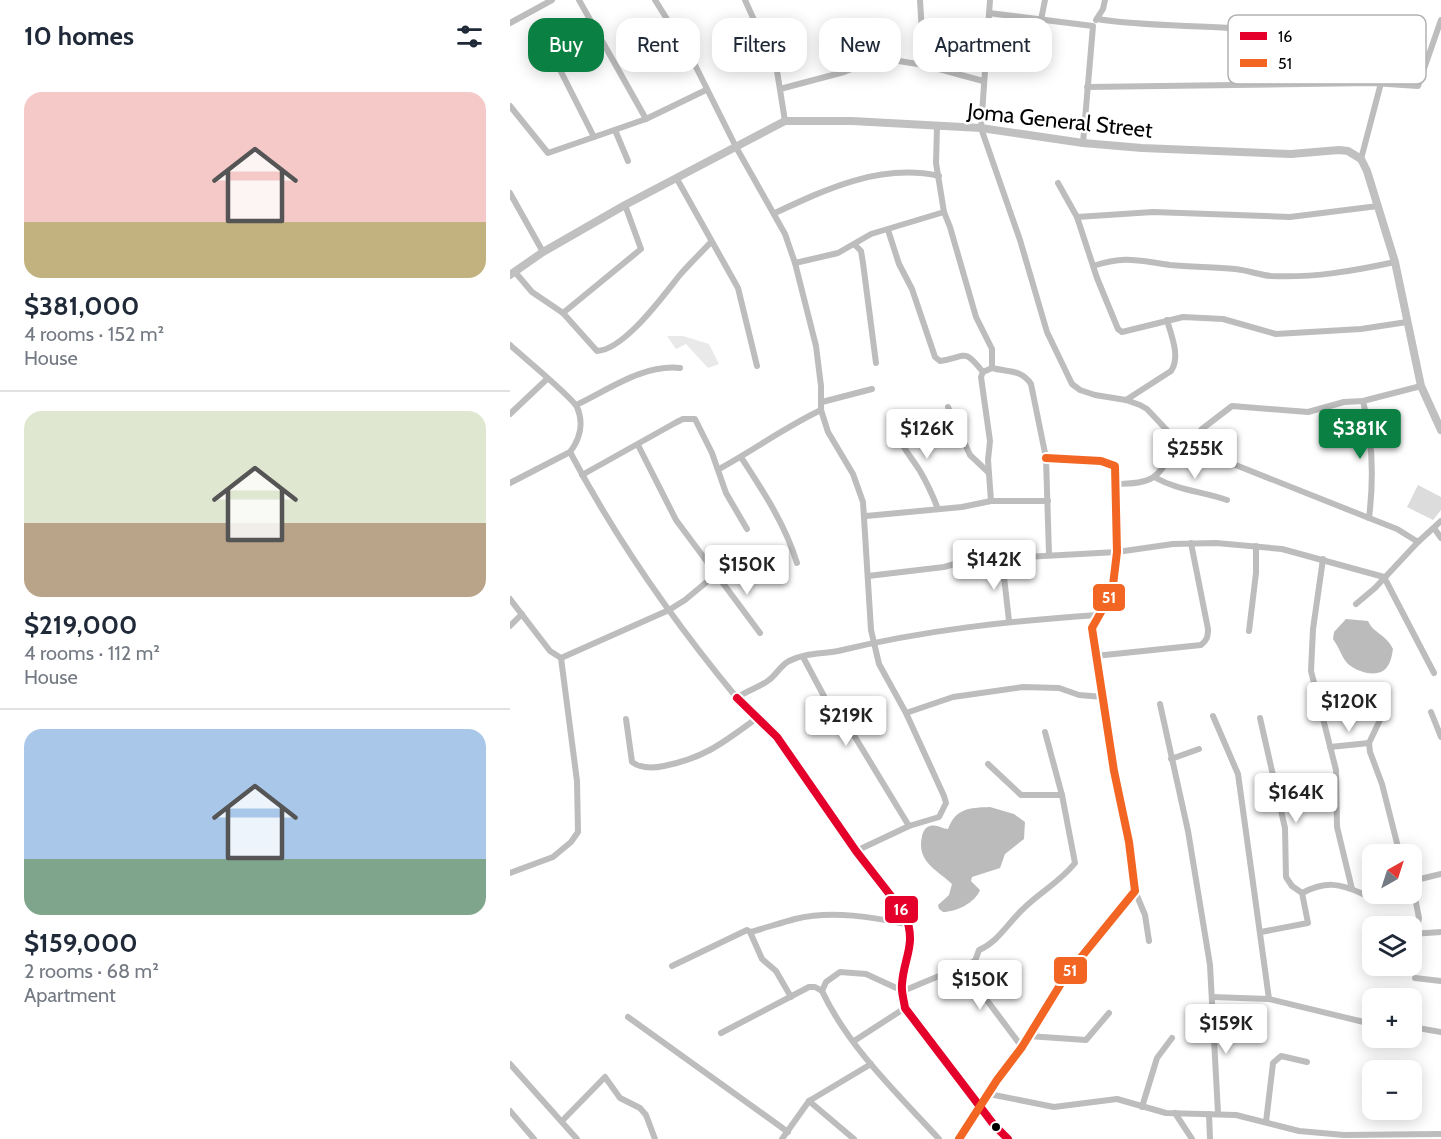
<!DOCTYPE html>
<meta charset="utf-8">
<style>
:root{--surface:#fff;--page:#f2f2f3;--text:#1f2937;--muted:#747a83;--line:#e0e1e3;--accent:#0b8043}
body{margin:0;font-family:Cabin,sans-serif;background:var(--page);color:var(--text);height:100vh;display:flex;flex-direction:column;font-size:22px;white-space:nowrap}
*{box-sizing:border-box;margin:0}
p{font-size:20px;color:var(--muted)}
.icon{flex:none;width:33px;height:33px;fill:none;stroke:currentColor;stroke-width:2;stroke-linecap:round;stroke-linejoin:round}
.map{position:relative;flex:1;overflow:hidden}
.details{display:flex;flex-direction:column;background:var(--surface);width:510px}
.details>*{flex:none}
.banner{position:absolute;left:18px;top:18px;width:570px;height:54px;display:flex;gap:12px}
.needle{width:39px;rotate:39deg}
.controls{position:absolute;left:852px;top:844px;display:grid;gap:12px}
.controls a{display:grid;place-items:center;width:60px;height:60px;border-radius:12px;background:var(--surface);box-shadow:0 3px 15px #0003;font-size:30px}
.price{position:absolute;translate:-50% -51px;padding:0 14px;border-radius:6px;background:#fff;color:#222;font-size:20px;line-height:39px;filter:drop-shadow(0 2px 3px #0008)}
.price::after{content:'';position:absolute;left:50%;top:36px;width:18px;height:14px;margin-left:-9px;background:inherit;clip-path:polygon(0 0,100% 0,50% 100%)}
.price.active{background:var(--accent);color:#fff}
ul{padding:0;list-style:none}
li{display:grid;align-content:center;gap:12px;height:318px;padding:0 24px}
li+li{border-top:2px solid var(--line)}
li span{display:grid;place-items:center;height:186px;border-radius:18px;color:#555}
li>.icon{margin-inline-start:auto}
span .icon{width:108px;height:108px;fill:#fffc;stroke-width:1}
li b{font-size:26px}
h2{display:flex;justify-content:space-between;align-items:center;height:72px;padding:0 24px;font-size:26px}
.tag{padding:0 21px;border-radius:18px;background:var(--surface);box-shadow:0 3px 15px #0003;font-size:21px;line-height:54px}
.tag.active{background:var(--accent);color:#fff}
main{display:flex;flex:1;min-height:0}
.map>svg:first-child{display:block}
</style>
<main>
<section class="details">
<h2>10 homes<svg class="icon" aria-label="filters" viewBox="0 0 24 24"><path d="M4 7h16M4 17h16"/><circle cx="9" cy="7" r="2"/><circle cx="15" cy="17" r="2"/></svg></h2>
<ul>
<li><span style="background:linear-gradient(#f6c9c9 70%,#c2b280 0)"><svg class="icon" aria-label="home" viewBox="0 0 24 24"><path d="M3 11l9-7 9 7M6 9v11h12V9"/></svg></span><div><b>$381,000</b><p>4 rooms · 152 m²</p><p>House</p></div></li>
<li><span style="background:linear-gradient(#dfe7d0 60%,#b9a48a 0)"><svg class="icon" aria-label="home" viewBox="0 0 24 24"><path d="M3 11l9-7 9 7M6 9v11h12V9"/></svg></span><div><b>$219,000</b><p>4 rooms · 112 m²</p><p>House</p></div></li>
<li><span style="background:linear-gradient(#a9c7e8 70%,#7fa58c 0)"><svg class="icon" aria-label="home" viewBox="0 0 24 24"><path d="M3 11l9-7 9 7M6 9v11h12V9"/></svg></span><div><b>$159,000</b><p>2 rooms · 68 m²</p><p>Apartment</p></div></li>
</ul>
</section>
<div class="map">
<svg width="931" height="1139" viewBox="0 0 931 1139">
<rect width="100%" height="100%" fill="#fff"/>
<path fill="#e9e9e9" d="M157,336H173L199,344L209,364L198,368L176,344L166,349Z"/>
<g fill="#bbb">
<path d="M836,619L858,621C864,634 876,634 883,649C882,655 881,662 877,667C869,679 847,672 838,664C832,658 829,647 823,639L824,632Z"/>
<path d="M480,807L504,814L515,822L514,839L495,854L490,868L462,877L461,881L470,890C465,903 446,912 433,912L429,909L428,905L439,895L442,884C427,870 406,862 412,836C413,832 415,827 420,826C427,824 432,829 438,829C446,808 459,808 480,807Z"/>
</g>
<path fill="#dcdcdc" d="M908,485L931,497V510L923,520L897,507Z"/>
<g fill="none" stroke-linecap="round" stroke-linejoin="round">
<g stroke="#bdbdbd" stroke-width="6">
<path d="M69,0L136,119"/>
<path d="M145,0L182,59L226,147L275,234L285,263L306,346L311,386V410L318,432L343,474L353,502L361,630L369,664L396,713L434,796L436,803L429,817L399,826L346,851"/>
<path d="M235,0L267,71L275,121"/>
<path d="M410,0L414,65"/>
<path d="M480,0L471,128L510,240L537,332L562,384L570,390L585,395L616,400L630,405L637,409L668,442L678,446L859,518L887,529L908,542L931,521"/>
<path d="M479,13L583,26L573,143"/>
<path d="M587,19C631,26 676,25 720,28C732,29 744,33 756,34C786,38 840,26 863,46V83"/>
<path d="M531,20L535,0"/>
<path d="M586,20L593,9L595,0"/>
<path d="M0,23L42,0"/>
<path d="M38,46L84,137"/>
<path d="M577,87L863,83L908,86L931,20"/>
<path d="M270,89L334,72L359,62L376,59L414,65L473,81"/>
<path d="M0,106L38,153L136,119L196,90"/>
<path d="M427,127L426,163L434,212L440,227L466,317L482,349V368L473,372L471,377L480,441L478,460L481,501"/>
<path d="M105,130L118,161"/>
<path d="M851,159L871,83"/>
<path d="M167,179L228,288L247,366"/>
<path d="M548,183L567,217L587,278L608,329L612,332L673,317L713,319L766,334L851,329L897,322"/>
<path d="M0,193L33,252"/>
<path d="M265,213C316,189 371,163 429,176"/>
<path d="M567,217L643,212L780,217L868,206"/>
<path d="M378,230L389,264L402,289L425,357L430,361C457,357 453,347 473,372"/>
<path d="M345,245L351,251L353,263L366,363"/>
<path d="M285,263L328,253L361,234L434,212"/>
<path d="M583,266C616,255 629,261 660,265C682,267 704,267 725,269C737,270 749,275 761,276C804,278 843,271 885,262"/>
<path d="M5,272L22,292L53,313L131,249L115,205"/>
<path d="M53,313L87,351C114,350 153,296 169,276C179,264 191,253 201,242"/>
<path d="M0,345C12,356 62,397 67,407C74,423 70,439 60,452C106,539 164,622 227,698C237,690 249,688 259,680C266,675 271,665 279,661C294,653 312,654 328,651C415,630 498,621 588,615"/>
<path d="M482,368C497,372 511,369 521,384L536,458L539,554"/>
<path d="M616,400L661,371C671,357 661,335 657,320"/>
<path d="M853,401C863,440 864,478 859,518"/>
<path d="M312,402L362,389"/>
<path d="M66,405C98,390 133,364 170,368"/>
<path d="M438,407L460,455L478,472"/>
<path d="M0,414L37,379"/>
<path d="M385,417C386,443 397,450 410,471C417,483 423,496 428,509"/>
<path d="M128,445L166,520L250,633"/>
<path d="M678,446L692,429L722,406L798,412L834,402L853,401L911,386"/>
<path d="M231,457C253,491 275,524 287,563"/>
<path d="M209,469C244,450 275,427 311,410"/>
<path d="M72,475L165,423L173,419H185L202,453L216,493L237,529"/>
<path d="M644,477C669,491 691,491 717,500"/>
<path d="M0,483L60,452"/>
<path d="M605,484C647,484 648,477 668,442"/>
<path d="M356,516L452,507L481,501H538"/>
<path d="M924,528L931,538"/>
<path d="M492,559L499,621"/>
<path d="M813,559L803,629L801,671L826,770L827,827L842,889"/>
<path d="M358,576L434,567L459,560L607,552L663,544L706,543L772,549L874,577L924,673"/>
<path d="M0,599L40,651L51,658L159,610L175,600L205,575"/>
<path d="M846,604L865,588L908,542"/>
<path d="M0,626L12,614"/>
<path d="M739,631L746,573V546"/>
<path d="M585,656L691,645C697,640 698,637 698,629L681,543"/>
<path d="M293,657L323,713L345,737L399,826"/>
<path d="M864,694L870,720L859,743L860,752L872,784L890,855"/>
<path d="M227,698L267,737L346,851L395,914C407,945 394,956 392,984C391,992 394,1000 395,1008L484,1125L498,1139"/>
<path d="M650,704L678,831L700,965L708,1113"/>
<path d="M921,712L931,737"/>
<path d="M396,713L443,697L513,687L549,688L569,695L593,697"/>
<path d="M703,716L728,774L759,999"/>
<path d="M750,718L775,828L776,877L782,886L792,893C816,881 829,883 853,894L862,891"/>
<path d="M116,719L122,762C131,769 144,768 154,766C195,758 214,742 247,718"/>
<path d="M820,747L859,743"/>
<path d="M661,759L689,749"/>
<path d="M478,764L511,795H552"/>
<path d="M0,873L43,857L61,842L68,832L67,781L51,658"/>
<path d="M902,881L931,874"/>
<path d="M902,882L909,918L906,934"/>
<path d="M625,891L635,915L639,941"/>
<path d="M240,932C255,928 270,923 285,919C322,910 363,917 400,925"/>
<path d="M751,932L798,923L792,893"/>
<path d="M902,934L931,932"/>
<path d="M465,961L467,987L512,1047"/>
<path d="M162,966L237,930L240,932L252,959L266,971L281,997"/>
<path d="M905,978L931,981"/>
<path d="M702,997L759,999L862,1024"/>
<path d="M118,1017L278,1132"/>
<path d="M902,1027L931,1032"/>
<path d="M211,1033L299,987H305L312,991"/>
<path d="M518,1036L576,1040L599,1013"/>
<path d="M344,1041L395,1008"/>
<path d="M0,1064L67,1139"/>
<path d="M479,1094L544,1107L607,1099L656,1113L726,1115L789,1131L834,1135L931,1134"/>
<path d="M299,1101L344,1139"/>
<path d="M632,1107L647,1058L662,1038"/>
<path d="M0,1111L24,1139"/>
<path d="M665,1113L682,1139"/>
<path d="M699,1114L700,1139"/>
<path d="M52,1121L95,1077L110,1098L130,1108L136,1115L145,1139"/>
<path d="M756,1122L763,1063L771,1056L797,1062"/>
<path d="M272,1139L299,1101L361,1064"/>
<path d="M429,1139C387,1093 339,1048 312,991L316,982L330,972L356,974L393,991L465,961L469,950C488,942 498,923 513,909C530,892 550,882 565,863L552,795L535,732"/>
<path d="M449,1139L487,1080L512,1047L555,977L625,891L619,842L604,771L582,628L600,596L603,585L607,552L605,466L591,461L536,458"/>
</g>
<path stroke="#c0c0c0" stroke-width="8" d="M0,275L33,252L115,205L275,121H342L471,128L573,143L632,148L781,154L829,150L838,151L851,159L857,171L885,262L911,386L931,430"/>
<g stroke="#fff" stroke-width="12">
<path id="bus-1" d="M227,698L267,737L346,851L395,914C407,945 394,956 392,984C391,992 394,1000 395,1008L484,1125L498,1139"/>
</g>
<g stroke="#fff" stroke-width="12">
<path id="bus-2" d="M449,1139L487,1080L512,1047L555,977L625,891L619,842L604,771L582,628L600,596L603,585L607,552L605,466L591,461L536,458"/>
</g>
<use href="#bus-1" stroke="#e4002b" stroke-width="8"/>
<use href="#bus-2" stroke="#f26522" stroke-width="8"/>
</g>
<circle fill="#000" stroke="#fff" stroke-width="2" cx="486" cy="1127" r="5"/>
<g text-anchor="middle" stroke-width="5" stroke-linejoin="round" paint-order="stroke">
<g font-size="22" fill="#000" stroke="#fff">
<text transform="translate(550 120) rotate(6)" y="8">Joma General Street</text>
</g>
</g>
<rect x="718" y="15" width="198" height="69" rx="9" fill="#fff" stroke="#b2b2b2" stroke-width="1.5"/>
<rect x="730" y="32" width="27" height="8" fill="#e4002b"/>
<rect x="730" y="59" width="27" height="8" fill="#f26522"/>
<g font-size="16" fill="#000">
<text x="768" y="42">16</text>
<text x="768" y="69">51</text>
</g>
<g stroke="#fff" stroke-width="2">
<rect x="582" y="583" width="34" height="29" rx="6" fill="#f26522"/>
<rect x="374" y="895" width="35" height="29" rx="6" fill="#e4002b"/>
<rect x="543" y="956" width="35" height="29" rx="6" fill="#f26522"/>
</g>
<g font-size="16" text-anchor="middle" font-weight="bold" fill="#fff">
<text x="599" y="603">51</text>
<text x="391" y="915">16</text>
<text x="560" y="976">51</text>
</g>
</svg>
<div class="controls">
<a><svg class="needle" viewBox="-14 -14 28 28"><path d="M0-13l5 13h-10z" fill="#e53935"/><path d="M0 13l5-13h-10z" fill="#747a83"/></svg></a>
<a><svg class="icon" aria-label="layers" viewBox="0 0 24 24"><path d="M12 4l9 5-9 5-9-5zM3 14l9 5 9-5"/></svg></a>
<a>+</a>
<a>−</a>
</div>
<b class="price" style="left:417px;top:460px">$126K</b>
<b class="price active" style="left:850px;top:460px">$381K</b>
<b class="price" style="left:685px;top:480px">$255K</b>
<b class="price" style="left:484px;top:591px">$142K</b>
<b class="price" style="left:237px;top:596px">$150K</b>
<b class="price" style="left:839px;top:733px">$120K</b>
<b class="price" style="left:336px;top:747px">$219K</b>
<b class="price" style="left:786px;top:824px">$164K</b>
<b class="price" style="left:470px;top:1011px">$150K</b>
<b class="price" style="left:716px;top:1055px">$159K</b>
<div class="banner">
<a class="tag active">Buy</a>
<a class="tag">Rent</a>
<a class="tag">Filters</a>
<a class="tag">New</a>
<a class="tag">Apartment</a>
</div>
</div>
</main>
